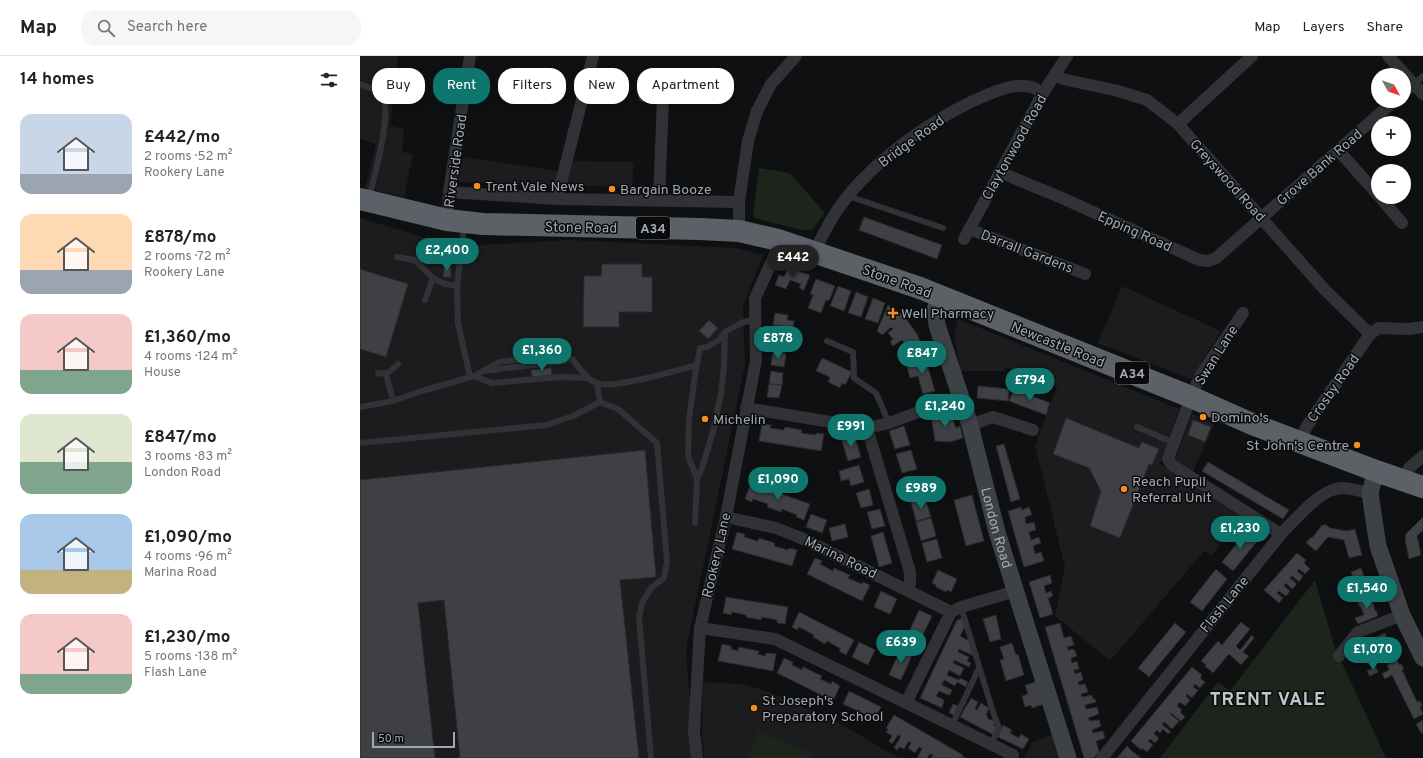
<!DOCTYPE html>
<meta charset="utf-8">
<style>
:root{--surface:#fff;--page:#f6f6f6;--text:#222;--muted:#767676;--line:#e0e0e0;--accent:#0f766e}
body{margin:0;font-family:Overpass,sans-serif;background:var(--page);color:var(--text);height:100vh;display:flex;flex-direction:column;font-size:15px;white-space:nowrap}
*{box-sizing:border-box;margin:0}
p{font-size:13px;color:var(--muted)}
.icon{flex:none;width:22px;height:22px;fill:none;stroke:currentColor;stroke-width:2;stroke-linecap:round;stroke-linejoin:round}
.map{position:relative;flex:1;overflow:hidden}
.drawer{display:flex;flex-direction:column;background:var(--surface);width:360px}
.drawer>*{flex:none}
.hud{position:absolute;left:12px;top:12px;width:380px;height:36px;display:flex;gap:8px}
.needle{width:26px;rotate:130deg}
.tools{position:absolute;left:1011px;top:12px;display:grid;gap:8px}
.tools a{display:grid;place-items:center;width:40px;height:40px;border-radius:50%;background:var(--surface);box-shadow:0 2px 6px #0003;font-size:20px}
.scale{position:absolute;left:12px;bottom:10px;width:83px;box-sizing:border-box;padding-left:4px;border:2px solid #a0a9b2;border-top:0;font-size:11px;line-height:14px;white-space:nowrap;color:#a0a9b2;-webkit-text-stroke:3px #0b0b0c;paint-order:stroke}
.price{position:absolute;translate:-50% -34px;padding:0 9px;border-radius:14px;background:var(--accent);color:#fff;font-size:13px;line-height:26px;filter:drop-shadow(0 1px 2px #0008)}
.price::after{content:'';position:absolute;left:50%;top:24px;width:12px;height:9px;margin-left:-6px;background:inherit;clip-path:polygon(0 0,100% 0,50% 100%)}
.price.on{background:#222;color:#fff}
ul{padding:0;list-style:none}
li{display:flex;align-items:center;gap:12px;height:100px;padding:0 20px}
li span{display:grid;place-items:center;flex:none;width:112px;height:80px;border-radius:12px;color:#555}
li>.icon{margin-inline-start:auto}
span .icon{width:48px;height:48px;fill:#fffc;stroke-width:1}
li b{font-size:17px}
h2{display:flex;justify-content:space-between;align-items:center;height:48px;padding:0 20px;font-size:17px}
.chip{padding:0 14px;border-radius:16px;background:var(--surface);box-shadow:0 2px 6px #0003;font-size:14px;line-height:36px}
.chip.on{background:var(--accent);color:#fff}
header{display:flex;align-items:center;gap:24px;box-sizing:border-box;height:56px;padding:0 20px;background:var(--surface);border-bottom:1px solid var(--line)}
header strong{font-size:19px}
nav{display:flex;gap:22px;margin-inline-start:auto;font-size:14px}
.search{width:280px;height:36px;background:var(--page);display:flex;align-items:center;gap:10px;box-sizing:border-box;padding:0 14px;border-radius:16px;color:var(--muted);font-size:15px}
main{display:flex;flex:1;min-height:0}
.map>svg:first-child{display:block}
</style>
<header>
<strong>Map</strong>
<div class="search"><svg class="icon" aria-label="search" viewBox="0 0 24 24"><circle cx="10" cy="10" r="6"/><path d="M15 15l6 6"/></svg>Search here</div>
<nav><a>Map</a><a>Layers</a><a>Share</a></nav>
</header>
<main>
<section class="drawer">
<h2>14 homes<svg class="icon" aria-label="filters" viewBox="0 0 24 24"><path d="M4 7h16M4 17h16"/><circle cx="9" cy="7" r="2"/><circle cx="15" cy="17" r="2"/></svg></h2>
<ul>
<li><span style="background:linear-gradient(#c9d6e8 75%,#9aa5b1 0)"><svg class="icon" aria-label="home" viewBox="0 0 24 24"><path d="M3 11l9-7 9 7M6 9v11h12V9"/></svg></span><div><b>£442/mo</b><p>2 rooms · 52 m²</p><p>Rookery Lane</p></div></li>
<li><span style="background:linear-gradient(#ffd9b3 70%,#9aa5b1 0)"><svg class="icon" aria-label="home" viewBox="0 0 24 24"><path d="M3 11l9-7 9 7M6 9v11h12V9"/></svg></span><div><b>£878/mo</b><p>2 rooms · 72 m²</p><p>Rookery Lane</p></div></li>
<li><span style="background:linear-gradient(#f6c9c9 70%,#7fa58c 0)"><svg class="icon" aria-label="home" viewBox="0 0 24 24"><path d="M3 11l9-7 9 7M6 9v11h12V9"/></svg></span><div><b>£1,360/mo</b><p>4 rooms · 124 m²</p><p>House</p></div></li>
<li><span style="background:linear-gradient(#dfe7d0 60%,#7fa58c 0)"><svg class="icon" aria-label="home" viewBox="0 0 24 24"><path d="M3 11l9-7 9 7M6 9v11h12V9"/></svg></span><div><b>£847/mo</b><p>3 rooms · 83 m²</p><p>London Road</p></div></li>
<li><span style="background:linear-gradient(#a9c7e8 70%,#c2b280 0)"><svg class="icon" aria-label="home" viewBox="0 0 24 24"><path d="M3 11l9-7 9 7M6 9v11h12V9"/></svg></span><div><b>£1,090/mo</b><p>4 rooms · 96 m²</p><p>Marina Road</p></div></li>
<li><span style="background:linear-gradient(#f6c9c9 75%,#7fa58c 0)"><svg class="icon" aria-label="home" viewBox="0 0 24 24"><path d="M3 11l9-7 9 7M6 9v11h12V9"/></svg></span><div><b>£1,230/mo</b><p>5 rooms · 138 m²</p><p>Flash Lane</p></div></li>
</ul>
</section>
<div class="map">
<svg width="1063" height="702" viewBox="0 0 1063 702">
<rect width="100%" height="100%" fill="#0f1011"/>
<g fill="#1c1c1e">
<path d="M0,0H38L30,70L44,73L42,96L53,98L44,141L5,132L16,88L0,83Z"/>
<path d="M103,101L199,115L215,105L274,106L272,131L97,126Z"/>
<path d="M0,162L86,188L119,189L210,184L375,192L403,199L383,250L385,309L326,593L334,702H0Z"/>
<path d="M762,230L861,275L831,323L738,287Z"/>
<path d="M598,263L819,353L800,408L882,459L852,499L844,495L750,605L695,560L705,511L675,390L697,331L646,311L643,315H601L594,280Z"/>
<path d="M832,358L854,368L833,415L815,404Z"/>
<path d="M343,626L382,628L412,637L479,667L539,702H344L342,676Z"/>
<path d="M694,678L701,702H664L673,686Z"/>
</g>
<g fill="#1c241c">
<path d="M399,112L430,117L465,157L452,174H441L394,162L393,159Z"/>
<path d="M955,524L976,596L984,611L1026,702H800L858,626L870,635Z"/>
<path d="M398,676L451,696L449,702H388Z"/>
</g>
<g fill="#3e4044" stroke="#292a2d">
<path d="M504,161L582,189L577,203L499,174Z"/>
<path d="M242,208H282V221H292V256H259V271H223L224,220H241Z"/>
<path d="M84,211L91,212V221H83Z"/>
<path d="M428,212L430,213V212L450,219L444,234L439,232L441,228L430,224L426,233L415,229L419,219L424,221Z"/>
<path d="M0,213L48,228L26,301L0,293Z"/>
<path d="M456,223L475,230L469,245L466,244L461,257L448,252L453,239L450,238Z"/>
<path d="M478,230L491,235L484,255L470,250Z"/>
<path d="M496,236L508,241L501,261L488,257Z"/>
<path d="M513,242L525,247L518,267L505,263Z"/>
<path d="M528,249L544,260L557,278L562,290L565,301L543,307L539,293L546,290L542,284L533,290L530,286L533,283L528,277L533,273L531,271L522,279L517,275Z"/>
<path d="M415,257L428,259L427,264L434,265L433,272L413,269Z"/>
<path d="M349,264L358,272L348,283L339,275Z"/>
<path d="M415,270L427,272L425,285L413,283Z"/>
<path d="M413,283L426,285L425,297L412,295Z"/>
<path d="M413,296L426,298L424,311L411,309Z"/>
<path d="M462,302L492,316L485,329L482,327L480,332L468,326L470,321L456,315Z"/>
<path d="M565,302L575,335L563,338L558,320L550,322L547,311L555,309L554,305Z"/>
<path d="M191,312L192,319L172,321L171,314Z"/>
<path d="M411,315L423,317L422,329L409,328Z"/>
<path d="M409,328L422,329L419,342L407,341Z"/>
<path d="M618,330L649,333L648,345L617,342Z"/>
<path d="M654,333L690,347L686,359L649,345Z"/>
<path d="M570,354L592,361L596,372L600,370L603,382L590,386L575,385Z"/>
<path d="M706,362L779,392L782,386L799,393L792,409L789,408L760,482L730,470L741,435L729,412L693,398Z"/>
<path d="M833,364L851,371L845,386L828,379Z"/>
<path d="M402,368L411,369L410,372L424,374L425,371L442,374L441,377L456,379V377L464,378L461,395L399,385Z"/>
<path d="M544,370L550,389L535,393L529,375Z"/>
<path d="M494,379L501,401L488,405L481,382Z"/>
<path d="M644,388L660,443L651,446L636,390Z"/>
<path d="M285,394L296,521L260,524L279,702H100L84,544L58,547L75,702H0V424Z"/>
<path d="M551,394L557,413L542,417L536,398Z"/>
<path d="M848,406L929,454L923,463L842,415Z"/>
<path d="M499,409L504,426L491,430L489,423L481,425L479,415Z"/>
<path d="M560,421L565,440L550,444L545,425Z"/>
<path d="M391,427L450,448L444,464L436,461L437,459L422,453L421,456L407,451L408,448L393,443L392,446L385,443Z"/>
<path d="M509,433L513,449L501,452L496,437Z"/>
<path d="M612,439L624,485L606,490L594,444Z"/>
<path d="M565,442L571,461L556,465L551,446Z"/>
<path d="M661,451L662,454L669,451L672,459L665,461L666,468L674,466L676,474L669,476L671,484L679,481L681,487L673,490L675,498L681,496L684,505L664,511L648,455Z"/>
<path d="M520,453L525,470L512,473L507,456Z"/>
<path d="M451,458L467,464L462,477L446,471Z"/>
<path d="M1063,461V474L1057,480L1061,499L1049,503L1045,483L1046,478Z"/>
<path d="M571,462L576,480L561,485L556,466Z"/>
<path d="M485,468L488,481L472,485L469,472Z"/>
<path d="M965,468L970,472L987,475L995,473L1002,499L989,502L984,484L968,481L956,495L946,487L951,481L952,482L962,469L963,470Z"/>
<path d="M888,474L899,483L873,515L862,506Z"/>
<path d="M377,476L385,478L384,481L398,485L399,482L415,487L414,490L428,494L429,492L437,494L432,510L372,493Z"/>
<path d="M523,476L532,507L519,511L511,480Z"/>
<path d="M577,483L582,502L567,506L562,487Z"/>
<path d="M937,497L946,504L944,507L950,513L945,518L939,513L937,515L943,520L939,526L932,520L930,522L937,528L932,533L926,527L924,530L930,535L926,540L919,535L917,537L923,542L919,547L904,534Z"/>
<path d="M455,502L462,505L460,508L473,515L474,512L490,519L488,522L502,528L503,526L510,529L502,545L447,518Z"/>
<path d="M1001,512L1009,534L998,538L991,516Z"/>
<path d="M856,513L867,523L842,555L830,546Z"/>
<path d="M578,514L597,523L591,536L587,534L586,536L576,531V529L572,527Z"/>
<path d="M690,519L692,527L684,530L686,537L691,535L693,540L688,542L693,558L680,562L669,526Z"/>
<path d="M521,535L537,543L530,558L514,551Z"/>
<path d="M1011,540L1015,555L1016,554L1018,560L998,568L995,562L1004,559L1001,551H1000L997,544Z"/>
<path d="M366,541L428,551L425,568L417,567V564L402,561L401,564L386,561V559L372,556L371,559L363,557Z"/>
<path d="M559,554L572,560L554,597L542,591Z"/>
<path d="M439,556L494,584L486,599L479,595L481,593L467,585L465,588L453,581L454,579L439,571L437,574L432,571Z"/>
<path d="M636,559L641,583L630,586L623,563Z"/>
<path d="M604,562L605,570L600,580L609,585L614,600L599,593L598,596L609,601L607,605L611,607L609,611L594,604L593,607L604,612L600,620L589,614L587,619L599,624L600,622L608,626L606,631L597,626L595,630L584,624L582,629L592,634L590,639L588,638V639L579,635L576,640L584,644L582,652L560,642L597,564Z"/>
<path d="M881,566L890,573L876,590L880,594L892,579L894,582L883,596L889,600L881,609L869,598L853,617L845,610L846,609L841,605L858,585L862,589Z"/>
<path d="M700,567L704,582L711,580L714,589L707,591L708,594L714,593L717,600L711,602L712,607L717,605L719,613L714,614L715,618L721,616L723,624L718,626L719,629L725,628L728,636L721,638L722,641L732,639L733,643H735L736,646L725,649L726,653L737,651L739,658L728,662L730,665L739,664L741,670L732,674L733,677L743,675L745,682L736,685L739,696L734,702H724L685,571Z"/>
<path d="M815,567L826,576L789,621L778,612Z"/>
<path d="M1025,577L1028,584H1027L1034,599L1022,604L1019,598L1021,597L1017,589H1015L1012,583Z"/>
<path d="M499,586L515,594L508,609L492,601Z"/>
<path d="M652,587L656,599L658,598L664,619L646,625L640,604L644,603L640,591Z"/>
<path d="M362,588L371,590V593L378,595L379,591L399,595L398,598L405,600L406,597L416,598L413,615L358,605Z"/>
<path d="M541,592L553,597L541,624L529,619Z"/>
<path d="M424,602L433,606L432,609L442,614L443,611L462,620L460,623L471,628L472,625L480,630L473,645L417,617Z"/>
<path d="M1037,604L1039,609L1041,608L1044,613L1042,614L1057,646L1060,645L1062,650L1060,651L1063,658L1054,663L1032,619L1025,623L1022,618L1029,614L1027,609Z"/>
<path d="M832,611L842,619L840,622L845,626L840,632L835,628L833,631L838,634L832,642L827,638L826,640L830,644L825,650L820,646L817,650L822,654L820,656L825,661L821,665L811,657L810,658L819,665L812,673L804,666L802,668L811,676L808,678L803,673L800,677L797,674L794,678L799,682L795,687L790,683L788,685L793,689L787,696L782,692L781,694L771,685Z"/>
<path d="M1016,611L1018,616L1010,620L1007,615Z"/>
<path d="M676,626L684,648L672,652L671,649L665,651L662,640L668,638L665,629Z"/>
<path d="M489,635L521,651L515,663L483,648Z"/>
<path d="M611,642L618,646L615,653L617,654L621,647L629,652L626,659L628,660L627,662L635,666L633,669L638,671L634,679L600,661Z"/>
<path d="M593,648L598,650L594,659L589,657Z"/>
<path d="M534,659L603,699L602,700L606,702H571L573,699L570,698L567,702H557L562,693L559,691L555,697L548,692L551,687L549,685L544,693L540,691L537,694L534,692L541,680L538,679L532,688L529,685L532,680L526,676L528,673L526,672Z"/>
<path d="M1063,664V677H1061L1056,668Z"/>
<path d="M643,669L652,674L650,677L659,682L661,678L669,683L663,693L638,681Z"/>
<path d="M767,690L772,695L781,702H757Z"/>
</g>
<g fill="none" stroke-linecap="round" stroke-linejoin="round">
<g stroke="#303236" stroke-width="6">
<path d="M0,28C7,31 18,33 22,39C33,55 14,122 9,141"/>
<path d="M1054,28L1063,20"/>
<path d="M488,140L583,172"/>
<path d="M104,170L97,230L98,267L110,321"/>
<path d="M37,201L55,204L73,222L85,228L97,230"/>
<path d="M65,244L73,222"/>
<path d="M467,285L493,296L494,322L516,337L529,367"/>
<path d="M124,315L204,305"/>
<path d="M18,317C28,319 31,315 38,308"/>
<path d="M26,318L33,345"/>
<path d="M114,320L132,327L200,321L228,322"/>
<path d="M237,328L240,346L258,353L297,387L307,505L304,522L291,532L282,547L279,561L291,702"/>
<path d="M0,351L33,345L62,335L114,320L139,306L184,300L212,303C219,311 226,323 236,327C252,334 318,314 337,309"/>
<path d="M777,371L814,387"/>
<path d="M0,387L187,369L213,360L240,346"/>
<path d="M337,423L328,400L329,363L335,319L340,292L347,291L359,284L365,276L381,267L395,263"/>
<path d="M335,467L337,423L342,412L353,376L361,337L364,311L365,276"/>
<path d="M601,551L633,656L639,672L631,688"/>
<path d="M592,669L619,612"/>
</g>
<g stroke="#303236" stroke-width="12">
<path d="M1028,0L1063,38"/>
<path d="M695,18L703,23L758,35L787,44L818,68L965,234L1010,278"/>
<path d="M1044,36L1054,28"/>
<path d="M284,40L325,41"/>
<path d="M818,68L892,0"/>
<path d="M979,95L1018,139"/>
<path d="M639,116L702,142L839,204L848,205L856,202L1034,45"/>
<path d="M89,136L197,143L379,146"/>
<path d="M1020,141L1042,167"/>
<path d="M197,143L233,0"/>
<path d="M299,144L303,40"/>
<path d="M87,164L89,136L110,0"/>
<path d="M609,173L725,218"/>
<path d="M379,175V146L388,85L397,55L411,28L436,0"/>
<path d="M604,183L683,37L707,0"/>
<path d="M455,196C467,168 480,147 501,125C535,89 583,57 629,38C640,34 651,29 664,30C672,30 677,33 683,37"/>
<path d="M883,257L840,320L831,341L808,403L812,409L921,478"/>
<path d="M386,352L507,372L550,516V527L548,534"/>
<path d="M610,369L633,361L673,374"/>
<path d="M507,372L529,367L601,340"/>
<path d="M939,387L947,370L1010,278L1019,272L1049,273L1063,271"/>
<path d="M1044,425L1049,412L1063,400"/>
<path d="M366,461L416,472L441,482L591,556"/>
<path d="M340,572L415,583L653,699"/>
<path d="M979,600L998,576L1042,559"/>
<path d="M546,647L591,556L601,551L656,535"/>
<path d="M337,702L334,675L340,572L366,461L396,304L395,242L414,201L418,184"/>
<path d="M742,702L921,478C934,465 957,437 976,433C986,430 999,435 1010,437"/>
</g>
<g stroke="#3e4146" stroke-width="17">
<path id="s1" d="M579,240L575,254L577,269L610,369L637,476L708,702"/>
<path d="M1016,415L1010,437L1018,490L1042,559L1063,602"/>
</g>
<path stroke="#5c6167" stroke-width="22" d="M0,143L87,164L123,168L340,173L379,175L418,184L560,232L831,341L892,368L1016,415L1063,431"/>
</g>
<g fill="#f58d24" stroke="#0b0b0c" stroke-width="1.5">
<circle cx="117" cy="130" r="4"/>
<circle cx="252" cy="133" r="4"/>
<path d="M531 251h4v4h4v4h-4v4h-4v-4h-4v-4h4z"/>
<circle cx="843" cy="361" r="4"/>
<circle cx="345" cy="363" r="4"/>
<circle cx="997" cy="389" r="4"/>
<circle cx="764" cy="433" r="4"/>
<circle cx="394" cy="652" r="4"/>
</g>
<g text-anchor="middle" stroke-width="3" stroke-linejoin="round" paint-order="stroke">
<g fill="#0b0b0c" stroke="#737a80" stroke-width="1">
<rect x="276" y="161" width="34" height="22" rx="3"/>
<rect x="755" y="306" width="34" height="22" rx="3"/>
</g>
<g font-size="13" font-weight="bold" fill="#a0a9b2">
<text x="293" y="177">A34</text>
<text x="772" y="322">A34</text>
</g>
<g font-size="14" fill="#a0a9b2" stroke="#0b0b0c">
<text transform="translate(551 85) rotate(-36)" y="5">Bridge Road</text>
<text transform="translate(654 91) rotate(-61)" y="5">Claytonwood Road</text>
<text transform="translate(95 105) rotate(-82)" y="5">Riverside Road</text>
<text transform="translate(959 111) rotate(-41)" y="5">Grove Bank Road</text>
<text transform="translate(868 124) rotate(48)" y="5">Greyswood Road</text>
<text transform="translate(221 171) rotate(1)" y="5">Stone Road</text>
<text transform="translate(775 175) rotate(24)" y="5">Epping Road</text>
<text transform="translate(667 195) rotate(21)" y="5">Darrall Gardens</text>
<text transform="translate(537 225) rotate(20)" y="5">Stone Road</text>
<text transform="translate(698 288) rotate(22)" y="5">Newcastle Road</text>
<text transform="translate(856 299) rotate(-58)" y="5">Swan Lane</text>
<text transform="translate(973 332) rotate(-55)" y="5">Crosby Road</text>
<text dy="5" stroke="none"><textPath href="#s1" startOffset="241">London Road</textPath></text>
<text transform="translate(356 499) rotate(-77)" y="5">Rookery Lane</text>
<text transform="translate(481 501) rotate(26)" y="5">Marina Road</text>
<text transform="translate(864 548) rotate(-51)" y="5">Flash Lane</text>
</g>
<g font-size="14" fill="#a0a9b2" stroke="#0b0b0c" text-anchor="start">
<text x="125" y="135">Trent Vale News</text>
<text x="260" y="138">Bargain Booze</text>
<text x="541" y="262">Well Pharmacy</text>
<text x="851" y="366">Domino's</text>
<text x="353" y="368">Michelin</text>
<text x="989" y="394" text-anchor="end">St John's Centre</text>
<text x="772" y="430">Reach Pupil<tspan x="772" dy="16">Referral Unit</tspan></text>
<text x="402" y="649">St Joseph's<tspan x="402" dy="16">Preparatory School</tspan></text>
</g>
<g font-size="18" font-weight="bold" letter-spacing="1" fill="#c1c7ce" stroke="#0b0b0c">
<text x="908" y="649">TRENT VALE</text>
</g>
</g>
</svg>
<div class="tools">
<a><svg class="needle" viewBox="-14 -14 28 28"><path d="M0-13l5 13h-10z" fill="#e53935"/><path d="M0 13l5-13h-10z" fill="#767676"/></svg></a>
<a>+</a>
<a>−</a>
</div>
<div class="scale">50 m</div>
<b class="price" style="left:87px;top:216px">£2,400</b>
<b class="price on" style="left:433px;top:223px">£442</b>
<b class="price" style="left:418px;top:304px">£878</b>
<b class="price" style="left:182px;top:316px">£1,360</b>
<b class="price" style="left:562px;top:319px">£847</b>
<b class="price" style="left:670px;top:346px">£794</b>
<b class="price" style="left:585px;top:372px">£1,240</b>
<b class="price" style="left:491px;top:392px">£991</b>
<b class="price" style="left:418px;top:445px">£1,090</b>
<b class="price" style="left:561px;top:454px">£989</b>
<b class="price" style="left:880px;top:494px">£1,230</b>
<b class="price" style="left:1007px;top:554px">£1,540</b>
<b class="price" style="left:541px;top:608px">£639</b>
<b class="price" style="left:1013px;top:615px">£1,070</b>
<div class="hud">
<a class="chip">Buy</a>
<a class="chip on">Rent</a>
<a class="chip">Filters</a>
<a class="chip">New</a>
<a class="chip">Apartment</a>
</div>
</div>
</main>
